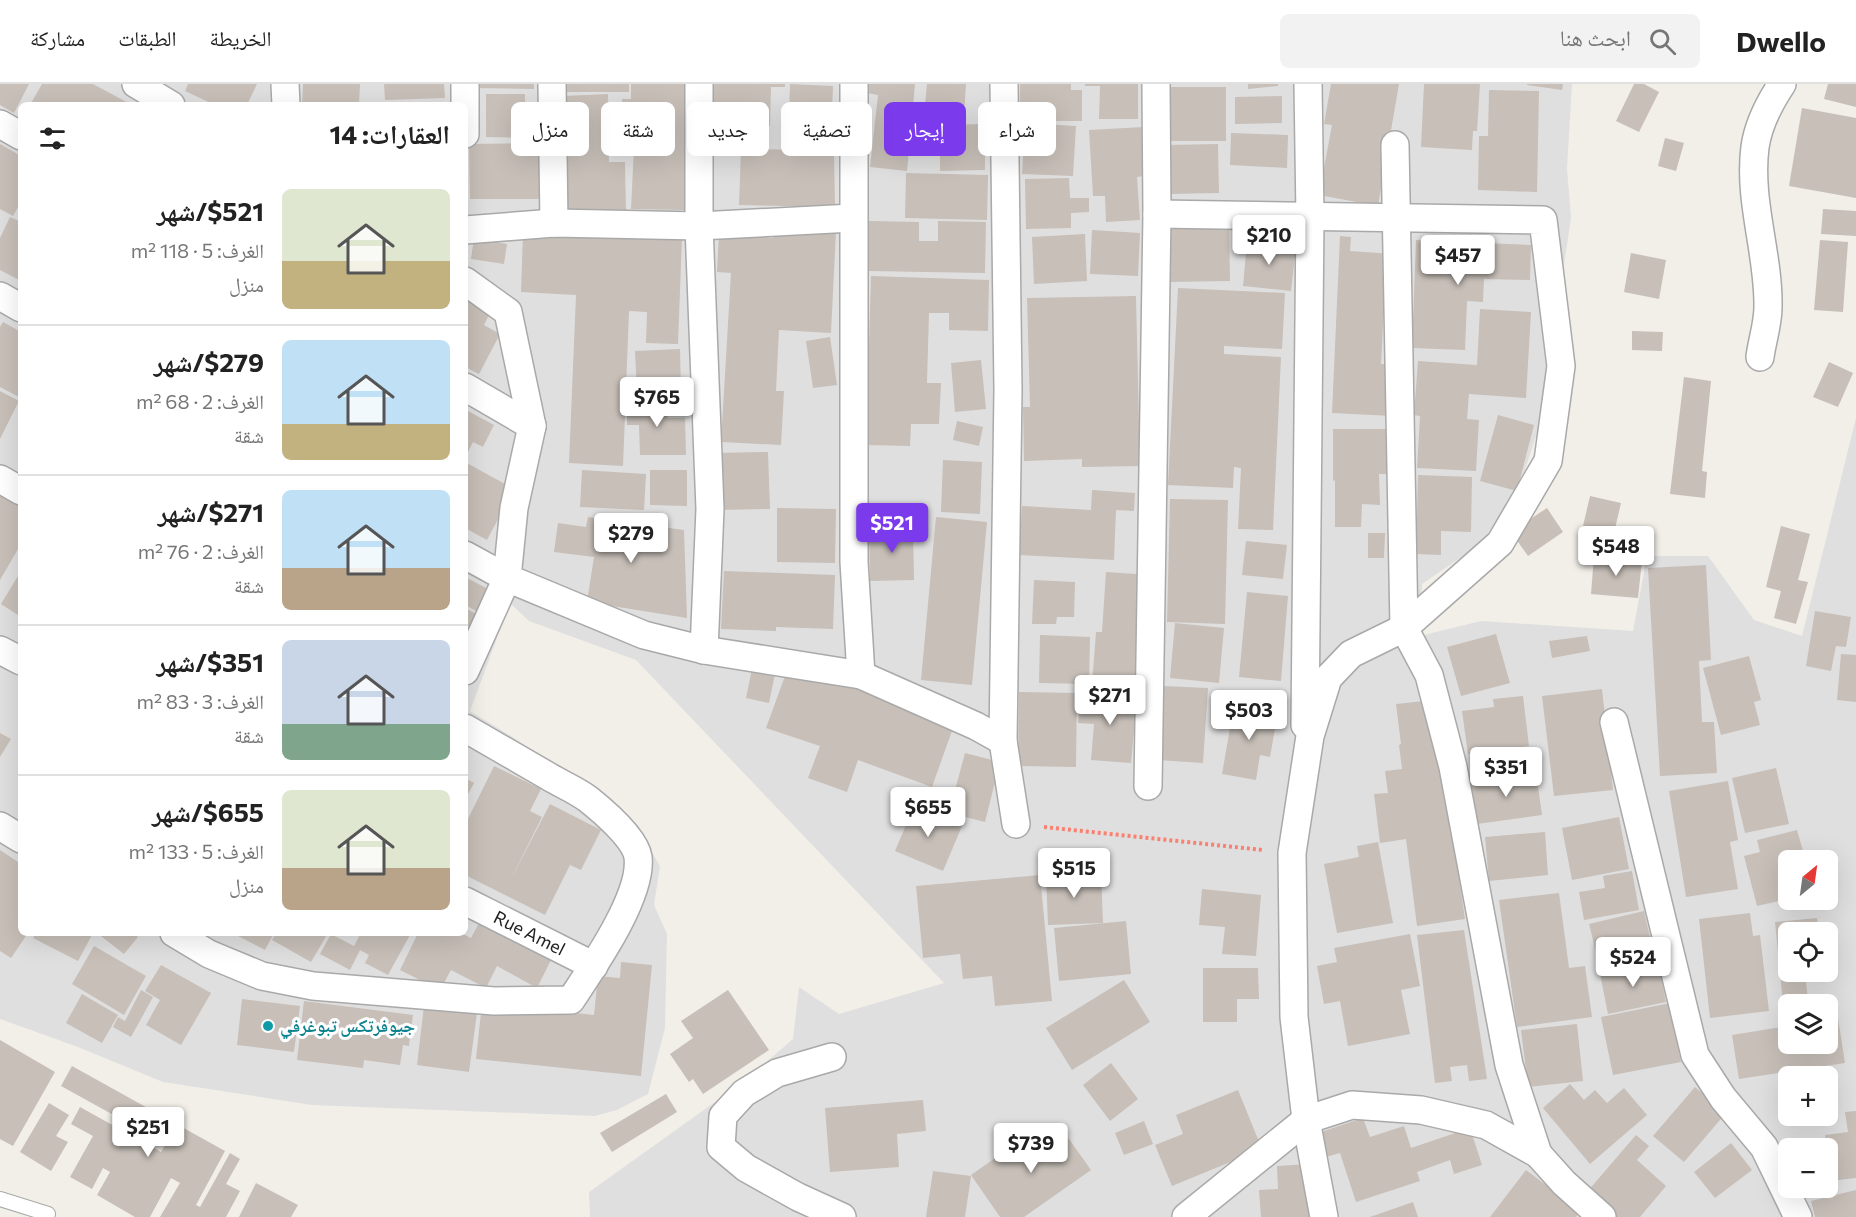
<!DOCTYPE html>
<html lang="ar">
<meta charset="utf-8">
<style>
:root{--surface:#fff;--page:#f2f2f2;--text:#222;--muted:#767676;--line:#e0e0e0;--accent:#7c3aed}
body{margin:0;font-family:Commissioner,"Noto Naskh Arabic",sans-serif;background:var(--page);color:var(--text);direction:rtl;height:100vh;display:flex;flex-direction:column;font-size:22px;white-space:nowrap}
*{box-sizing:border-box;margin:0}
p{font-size:20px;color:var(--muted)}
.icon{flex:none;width:33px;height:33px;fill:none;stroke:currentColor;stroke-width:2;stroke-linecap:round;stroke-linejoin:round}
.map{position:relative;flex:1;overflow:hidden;direction:ltr}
.sheet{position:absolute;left:18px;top:18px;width:450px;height:834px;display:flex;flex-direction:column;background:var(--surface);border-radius:9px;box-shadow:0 6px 24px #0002;direction:rtl}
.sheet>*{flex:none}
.guide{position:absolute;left:486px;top:18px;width:570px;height:54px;direction:rtl;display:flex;gap:12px}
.needle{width:39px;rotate:29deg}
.controls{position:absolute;left:1778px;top:766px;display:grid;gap:12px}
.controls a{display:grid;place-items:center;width:60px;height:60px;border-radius:9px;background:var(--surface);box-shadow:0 6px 24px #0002;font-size:30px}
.price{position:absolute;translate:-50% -51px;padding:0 14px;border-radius:6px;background:#fff;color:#222;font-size:20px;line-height:39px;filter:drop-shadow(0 2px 3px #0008)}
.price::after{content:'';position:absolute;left:50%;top:36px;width:18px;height:14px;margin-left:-9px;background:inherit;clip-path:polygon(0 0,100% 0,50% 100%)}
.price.on{background:var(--accent);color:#fff}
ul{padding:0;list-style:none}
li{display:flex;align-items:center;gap:18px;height:150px;padding:0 18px}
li+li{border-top:2px solid var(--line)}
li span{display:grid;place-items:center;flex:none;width:168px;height:120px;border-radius:9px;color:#555}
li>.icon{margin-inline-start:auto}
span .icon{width:72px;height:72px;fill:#fffc;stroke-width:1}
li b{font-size:26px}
h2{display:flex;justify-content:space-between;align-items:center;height:72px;padding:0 18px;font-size:26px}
.tag{padding:0 21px;border-radius:9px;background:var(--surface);box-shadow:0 6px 24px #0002;font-size:21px;line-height:54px}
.tag.on{background:var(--accent);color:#fff}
header{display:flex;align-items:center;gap:36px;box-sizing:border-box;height:84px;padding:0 30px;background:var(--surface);border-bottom:2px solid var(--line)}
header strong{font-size:28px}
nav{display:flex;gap:33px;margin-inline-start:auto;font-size:21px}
.search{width:420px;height:54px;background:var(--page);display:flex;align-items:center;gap:15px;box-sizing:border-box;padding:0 21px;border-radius:9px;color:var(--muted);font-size:22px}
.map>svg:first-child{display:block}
</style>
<header>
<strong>Dwello</strong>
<div class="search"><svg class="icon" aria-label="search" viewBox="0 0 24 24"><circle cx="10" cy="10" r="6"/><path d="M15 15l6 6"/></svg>ابحث هنا</div>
<nav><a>الخريطة</a><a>الطبقات</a><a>مشاركة</a></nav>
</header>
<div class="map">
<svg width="1856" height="1133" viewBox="0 0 1856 1133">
<rect width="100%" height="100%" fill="#f2efe9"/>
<path fill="#e0dfdf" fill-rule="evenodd" d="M0,0H1572L1567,84L1571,134L1541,337L1517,410L1479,461L1422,500L1420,552L1481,537L1633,547L1647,472H1708L1754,536L1802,552L1856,334V1133H590L589,1108L743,998L793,955L799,903L839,930L944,899L636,576L529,537L510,519L470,627L511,652L606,718L639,746L660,782L654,821L667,850L665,944L648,1010L617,1026L595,1032L312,1021L163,998L78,963L0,935ZM21,21H465V849H21ZM1788,777H1827V816H1788ZM1788,849H1827V888H1788ZM1788,921H1827V960H1788ZM1788,993H1827V1032H1788ZM1788,1065H1827V1104H1788Z"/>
<g fill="#c7bfb8">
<path d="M0,0H29L14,29L0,21Z"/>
<path d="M42,0H93L132,21H30Z"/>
<path d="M188,0H257L247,21H215L185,7Z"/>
<path d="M303,0H360L359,21H302Z"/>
<path d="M384,0H444L445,14L385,16Z"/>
<path d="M473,0H534V5L473,4Z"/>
<rect x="563" y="0" width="66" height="8"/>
<path d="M631,0H686L684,126L631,125L635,43H621L622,15H631Z"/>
<path d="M713,0H785V3H771L770,42L712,40Z"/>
<path d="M790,0L833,2L831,55L788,54Z"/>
<path d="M868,0H915L907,87L870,83L878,11L867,9Z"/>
<path d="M927,0H966L964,33L924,30Z"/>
<path d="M1020,0H1071V6H1082V37H1020Z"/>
<path d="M1085,0H1138V35H1099L1100,2H1085Z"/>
<path d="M1248,0H1278V2L1248,5Z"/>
<path d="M1331,0H1399L1378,122L1319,111L1332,41L1324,40Z"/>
<path d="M1424,0H1480L1477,47H1473L1472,66L1421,63Z"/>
<path d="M1527,0H1563L1562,6L1527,1Z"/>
<path d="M1634,0H1644L1659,8L1639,48L1616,37Z"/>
<path d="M1828,0H1856V23L1824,15Z"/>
<rect x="1168" y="3" width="58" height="54"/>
<path d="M1489,6L1539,7L1537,108L1478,106L1479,52H1488Z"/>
<path d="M486,10H525V27H535L534,54L486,53Z"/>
<path d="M608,10L609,78H625L626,129L566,130L563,12Z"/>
<path d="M1282,12V39L1235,40V13Z"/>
<path d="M1802,24L1856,34V114L1789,102Z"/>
<path d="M1025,39L1076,42L1073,92L1022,90Z"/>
<path d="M985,40V86L940,87V41Z"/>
<path d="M1143,43L1145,92L1137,93L1140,136L1106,138L1105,112H1093L1089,46Z"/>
<path d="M1231,49L1288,51L1287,84L1230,81Z"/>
<path d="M1665,54L1684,59L1676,87L1658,82Z"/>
<path d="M542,59L543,115H470L469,60Z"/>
<path d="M0,60L21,72V118L13,132L0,125Z"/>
<path d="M1218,60L1219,109L1168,110L1167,61Z"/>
<path d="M741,65L834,66L835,123L739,121Z"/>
<path d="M906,89L988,91L987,136L905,134Z"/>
<path d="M1069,94L1070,114H1089V128L1071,129V144L1026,145L1025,95Z"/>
<path d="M1823,125L1856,127V152L1821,150Z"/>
<path d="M10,133L21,138V197L0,186V154Z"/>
<path d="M869,137L919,138V157H938V137L986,138L985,189L868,187Z"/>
<path d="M1229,139L1230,197L1169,198L1168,140Z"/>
<path d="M774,143L836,147L831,249L779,246L776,307H784L781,361L721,358L731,189L717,188L719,150L773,154Z"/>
<path d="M1092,146L1140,149L1138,192L1090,190Z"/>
<path d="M523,150L645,155L646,152L682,153L678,260L646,259L647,228L629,227L623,382L569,379L576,211L521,208Z"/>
<path d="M1085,150L1087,197L1034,200L1032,153Z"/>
<path d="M1340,152L1351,153L1350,167L1393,170L1390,223L1384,222L1381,280L1395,281L1392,332L1332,329Z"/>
<path d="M474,154L507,160L504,180L471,175Z"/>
<path d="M1416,156L1531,161L1530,196L1484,195L1483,218L1467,217L1465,266L1412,264Z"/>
<path d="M1820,156L1848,158L1843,228L1814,226Z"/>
<path d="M1247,157L1296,163L1291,207L1243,202Z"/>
<path d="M1631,169L1666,176L1659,215L1624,208Z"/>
<path d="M871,192L989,196L988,247L949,246V229H929L927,299H941L939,340H911L910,362L866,361Z"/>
<path d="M1178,204L1285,209L1282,265L1224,262V270L1281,273L1273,446L1238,445L1241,384L1234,383L1233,404L1168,401Z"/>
<path d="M1136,212L1140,382L1082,383V375L1024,377L1023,323H1030L1027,214Z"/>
<path d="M465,213L491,227L484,241L500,250L479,290L465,283Z"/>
<path d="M1480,225L1531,228L1526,314L1469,310L1467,335L1479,336L1476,387L1417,384L1420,332L1414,331L1418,277L1477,281Z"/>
<path d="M3,238L21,248V314L0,303V243Z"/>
<path d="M1632,247L1663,248L1662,267L1632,266Z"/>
<path d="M830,253L837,301L813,304L806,257Z"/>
<path d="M680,265L681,307L637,309L635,267Z"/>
<path d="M981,276L986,325L955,328L951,279Z"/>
<path d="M1829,278L1853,289L1838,323L1813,313Z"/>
<path d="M1684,293L1711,297L1702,387L1707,388L1705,414L1670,410Z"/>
<path d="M0,307L19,317L0,355Z"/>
<path d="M627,315H668V334H685L686,371H640L639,341H627Z"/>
<path d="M468,327L494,341L483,363L473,358L465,374V332Z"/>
<path d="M1498,331L1534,341L1517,407L1480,397Z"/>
<path d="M957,337L983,343L979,362L953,356Z"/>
<path d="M1333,345H1386V390H1379L1380,421L1362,420L1361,443H1335V396L1333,397Z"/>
<path d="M768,368L770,425L718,426L716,369Z"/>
<path d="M943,376L982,378L980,430L941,428Z"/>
<path d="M465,378L514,405L487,456L465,444Z"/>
<path d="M582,386L646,390L644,426L580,423Z"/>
<path d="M650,386H687V422L650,421Z"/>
<path d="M1418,391L1472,393L1471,448L1441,447V471L1416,470Z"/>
<path d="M1092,406L1135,409L1134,427L1116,426L1114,476L1019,471L1022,422L1091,426Z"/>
<path d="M0,408L21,420V467L18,465L0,496Z"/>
<path d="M1590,412L1621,419L1614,449L1583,442Z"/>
<path d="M1170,415L1228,416L1225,540L1167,538Z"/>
<path d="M777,424L836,425L835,479L777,478Z"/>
<path d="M1547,424L1563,448L1528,472L1511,448Z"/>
<path d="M588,433L684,446L687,534L587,518L594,473L554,468L558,439L586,443Z"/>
<path d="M936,433L987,438L972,601L921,596Z"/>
<path d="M1781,442L1810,450L1798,496L1808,498L1796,540L1774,534L1781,507L1766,503Z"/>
<path d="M913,444L914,496L870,497L869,445Z"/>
<path d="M1368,449H1385L1384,474H1368Z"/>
<path d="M1246,457L1287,461L1283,495L1242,491Z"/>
<path d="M1594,472L1642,476L1638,514L1591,510Z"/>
<path d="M1706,481L1711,576L1699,577L1702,638H1714L1717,689L1660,692L1648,484Z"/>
<path d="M21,487V533L1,520Z"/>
<path d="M724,487L835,491L833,545L776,543V547L721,545Z"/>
<path d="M1106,488L1151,491L1143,605L1092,601L1096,548H1102Z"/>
<path d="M465,493L490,506L478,528L465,521Z"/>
<path d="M1034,496L1075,498L1074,533H1057L1056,540H1032Z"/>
<path d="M1247,508L1288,512L1281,597L1239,593Z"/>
<path d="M465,524L480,532L470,551L465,548Z"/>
<path d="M1815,527L1851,533L1846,563L1836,562L1831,587L1806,582Z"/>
<path d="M1175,539L1224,544L1219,599L1170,594Z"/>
<path d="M1496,550L1510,599L1461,612L1447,563Z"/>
<path d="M1040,551L1090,553L1089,600L1039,599Z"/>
<path d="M1587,552L1590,567L1552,574L1549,557Z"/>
<path d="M1841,570L1856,571V618L1837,616Z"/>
<path d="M1749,572L1761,616L1754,618L1760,641L1721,651L1703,584Z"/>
<path d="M789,581L930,632L953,644L932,703L858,676L847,708L808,694L820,662L766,644Z"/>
<path d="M752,585L775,590L769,619L746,614Z"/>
<path d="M1163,602L1208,604L1203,679L1158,676Z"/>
<path d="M1602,605L1613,706L1554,712L1542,612Z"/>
<path d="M1019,608L1077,609L1076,683L1018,682Z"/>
<path d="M1080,611L1137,615L1131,679L1091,676L1094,640L1078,639Z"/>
<path d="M1523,612L1529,662L1468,670L1462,627L1494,623L1493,615Z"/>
<path d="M1434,616L1465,835L1417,842L1406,755L1380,759L1374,710L1388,709L1385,687L1402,685L1399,661L1401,660L1396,620Z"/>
<path d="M1234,621L1278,628L1270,673L1260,671L1256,696L1222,690Z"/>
<path d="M0,649L11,655L0,673Z"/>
<path d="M965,669L1000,678L985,738L949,729Z"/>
<path d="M494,682L541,705L530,727L542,733L508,801L550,720L601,746L581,786L570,781L545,831L465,791V741Z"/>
<path d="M1776,684L1789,740L1745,749L1732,694Z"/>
<path d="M1536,688L1542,731L1477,740L1471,697Z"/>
<path d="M465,694L474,699L465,716Z"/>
<path d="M1728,697L1738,756L1730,758L1738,805L1686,813L1669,707Z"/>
<path d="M914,722L962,742L943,787L895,767Z"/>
<path d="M1619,733L1629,785L1572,796L1562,744Z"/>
<path d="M1797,746L1806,777H1788V815L1757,822L1744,772L1760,768L1757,756Z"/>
<path d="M1545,748L1548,791L1489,797L1485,753Z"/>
<path d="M1378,758L1393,839L1337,849L1324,780L1359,773L1357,762Z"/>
<path d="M0,766L21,780V849H28L11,874L0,867Z"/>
<path d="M1632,787L1639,826L1584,836L1579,808L1605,804L1603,792Z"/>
<path d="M1101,788L1103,839L1048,841L1046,790Z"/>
<path d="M1040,791L1052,917L995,922L992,892L963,895L960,870L923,874L916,802Z"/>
<path d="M1202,805L1261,811L1256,872L1222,870L1225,843L1199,841Z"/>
<path d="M1559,809L1569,884L1585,882L1592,933L1517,943L1499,816Z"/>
<path d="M1644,827L1654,871L1600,884L1589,840Z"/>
<path d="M1750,829L1753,852L1760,851L1769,927L1710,934L1699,835Z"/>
<path d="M1817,834L1819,849H1788V888H1805L1808,917L1783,919L1775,838Z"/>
<path d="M1126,837L1131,890L1059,897L1054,844Z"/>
<path d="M479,839L551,876L537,904L497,882L486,904L451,886L440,906L400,886L418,849H461L471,854Z"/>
<path d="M1464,846L1487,995L1469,997L1467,981L1450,983L1452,997L1435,999L1417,851Z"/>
<path d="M36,849H93L78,877L33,854Z"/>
<path d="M97,849H132L138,853L124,870Z"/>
<path d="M232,849H274L265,866Z"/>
<path d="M276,849H328L311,878L272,856Z"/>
<path d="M361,849H411L388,891L365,879L369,871L360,866L350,886L320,870L331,850L354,862Z"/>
<path d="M1410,850L1420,902L1401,906L1410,950L1348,962L1340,917L1324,920L1317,882L1337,878L1334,864Z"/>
<path d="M94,862L146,892L124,931L72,900Z"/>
<path d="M621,878L652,881L641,992L476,975L482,919L594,931L598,892L620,894Z"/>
<path d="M1658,878L1666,918L1608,930L1600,890Z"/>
<path d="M161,881L211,909L181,961L146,941L160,916L145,907Z"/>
<path d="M1203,884H1258L1259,915H1237V938H1203Z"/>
<path d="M1124,896L1150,938L1072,986L1046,944Z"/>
<path d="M141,906L153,913L131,953L113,943L118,933L125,937Z"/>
<path d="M728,906L769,966L703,1010L693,995L689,998L670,970L693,954L681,937Z"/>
<path d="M82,910L118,931L102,959L66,939Z"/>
<path d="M242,915L300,922L294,968L237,961Z"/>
<path d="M304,917L413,931L409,962L403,961L400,981L364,976L363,984L297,976Z"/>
<path d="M1670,919L1681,978L1613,991L1601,933Z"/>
<path d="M424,922L477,929L469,988L417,981Z"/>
<path d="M1838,934L1845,979L1739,995L1732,951L1788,942V960H1827V936Z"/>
<path d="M1577,940L1583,997L1528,1003L1521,946Z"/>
<path d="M0,956L55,988L13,1062L0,1055Z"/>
<path d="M1111,979L1138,1015L1110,1037L1083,1001Z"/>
<path d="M72,982L225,1067L196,1121L200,1123L230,1069L240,1075L226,1100L240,1107L226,1133H160L180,1099L171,1094L150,1133H135L97,1111L110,1088L103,1084L92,1105L70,1093L93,1052L71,1040L80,1023L161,1068L166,1060L61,1002Z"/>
<path d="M1570,1000L1584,1016L1595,1006L1607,1019L1624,1004L1647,1031L1590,1080L1543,1024Z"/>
<path d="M1695,1003L1726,1029L1684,1078L1653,1052Z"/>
<path d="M1238,1006L1262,1065L1172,1102L1155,1061L1183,1050L1176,1031Z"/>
<path d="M666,1010L677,1028L612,1068L600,1049Z"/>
<path d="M923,1016L926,1047L897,1050L899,1083L830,1088L825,1024Z"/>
<path d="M49,1019L69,1031L56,1052L68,1058L51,1087L20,1068Z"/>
<path d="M1856,1027V1094L1830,1097L1825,1051L1848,1048L1845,1028Z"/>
<path d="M1363,1034L1370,1053L1404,1042L1411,1064L1470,1044L1482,1081L1454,1090L1450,1076L1417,1088L1420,1097L1356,1118L1340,1069L1326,1073L1318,1049Z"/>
<path d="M1144,1037L1153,1060L1124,1071L1115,1049Z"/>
<path d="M1059,1041L1091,1086L1024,1133H1000L971,1091L1018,1058L1023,1066Z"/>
<path d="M1636,1051L1649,1062L1637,1076L1666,1102L1640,1133H1617L1587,1108Z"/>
<path d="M1731,1059L1752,1086L1715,1114L1694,1088Z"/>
<path d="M1309,1080L1312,1133H1261L1259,1106L1278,1105L1277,1082Z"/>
<path d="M1526,1086L1580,1127L1576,1133H1490Z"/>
<path d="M933,1087L971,1092L965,1133H926Z"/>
<path d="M256,1099L298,1121L291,1133H239Z"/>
<path d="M1856,1106V1133H1815L1811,1117Z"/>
<path d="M1413,1118L1418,1133H1370Z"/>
</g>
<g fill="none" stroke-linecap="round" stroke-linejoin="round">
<g stroke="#a9a9a9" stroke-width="16">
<path id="lane" d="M0,1115L48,1130"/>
</g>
<g stroke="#a9a9a9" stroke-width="30">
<g id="street">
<path d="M136,0L171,21"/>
<path d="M285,0L286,21"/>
<path d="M552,0L554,139"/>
<path d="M699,0V142L710,425L704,566"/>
<path d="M854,0V478L861,591"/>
<path d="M1004,0L1008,306L1003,657L1016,740"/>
<path d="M0,40L21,52"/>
<path d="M465,50V0"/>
<path d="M1395,61L1404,544L1429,591L1453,683L1509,981L1538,1070"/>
<path d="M1157,130L1543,136L1561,282L1548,377L1500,459L1404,544L1351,570L1328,594L1310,652L1292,769L1294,933L1306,1036L1324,1133"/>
<path d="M465,146L554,139L699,142L853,134"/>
<path d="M465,197L508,228L532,342L514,424L507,494L465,587"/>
<path d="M0,212L21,224"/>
<path d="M1760,273C1762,257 1768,240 1768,223C1769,170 1748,117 1755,63C1758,42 1770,18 1782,0"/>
<path d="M465,303L532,342"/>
<path d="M0,395L21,407"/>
<path d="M465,471L507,494L644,551L704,566L861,591L976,642L1003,657"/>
<path d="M0,566L21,577"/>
<path d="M1614,638L1695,971L1723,1014L1764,1063L1798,1133"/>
<path d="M1305,641L1310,133L1308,0"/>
<path d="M1148,702L1157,130L1156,0"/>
<path d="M0,742L21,755"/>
<path id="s1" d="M465,817L594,882"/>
<path d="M174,849L209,870L262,892L313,902L494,917L571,916C592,884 643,812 638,773C635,754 603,727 588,715C576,706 561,700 548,692C520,676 493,660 465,644"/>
<path d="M832,973L777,989L744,1009L723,1032L721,1063L746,1084L798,1113L842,1133"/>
<path d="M1186,1133L1306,1036L1352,1021L1421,1026L1486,1041L1538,1070L1564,1099L1602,1133"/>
</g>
</g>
<path stroke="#fa8072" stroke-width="4" stroke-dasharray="3 3" stroke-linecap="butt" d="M1044,743L1263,766"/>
<use href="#lane" stroke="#fff" stroke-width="14"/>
<use href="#street" stroke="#fff" stroke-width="27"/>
</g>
<circle fill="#0f9aa8" stroke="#fff" stroke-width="2" cx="268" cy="942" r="6"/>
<g text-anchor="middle" stroke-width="6" stroke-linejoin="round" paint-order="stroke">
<g font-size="18" fill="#222" stroke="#fff">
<text dy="6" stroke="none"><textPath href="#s1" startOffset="72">Rue Amel</textPath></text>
</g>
<g font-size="18" font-weight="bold" fill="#0d838f" stroke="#fff" text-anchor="start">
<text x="280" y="948">جيوفرتكس تبوغرفي</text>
</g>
</g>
</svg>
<div class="controls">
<a><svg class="needle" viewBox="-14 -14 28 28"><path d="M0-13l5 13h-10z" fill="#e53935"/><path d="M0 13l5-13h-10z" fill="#767676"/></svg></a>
<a><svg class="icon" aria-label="locate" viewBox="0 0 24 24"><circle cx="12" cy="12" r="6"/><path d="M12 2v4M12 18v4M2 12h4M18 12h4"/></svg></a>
<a><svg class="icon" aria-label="layers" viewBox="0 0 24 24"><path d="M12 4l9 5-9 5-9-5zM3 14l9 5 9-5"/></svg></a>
<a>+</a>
<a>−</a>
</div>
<b class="price" style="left:1269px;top:182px">$210</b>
<b class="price" style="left:1458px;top:202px">$457</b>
<b class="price" style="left:657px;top:344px">$765</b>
<b class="price on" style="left:892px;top:470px">$521</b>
<b class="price" style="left:631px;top:480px">$279</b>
<b class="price" style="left:1616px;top:493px">$548</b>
<b class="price" style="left:1110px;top:642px">$271</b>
<b class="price" style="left:1249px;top:657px">$503</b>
<b class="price" style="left:1506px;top:714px">$351</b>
<b class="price" style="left:928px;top:754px">$655</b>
<b class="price" style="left:1074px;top:815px">$515</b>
<b class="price" style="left:1633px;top:904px">$524</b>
<b class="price" style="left:148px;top:1074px">$251</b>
<b class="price" style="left:1031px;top:1090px">$739</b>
<div class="guide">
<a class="tag">شراء</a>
<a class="tag on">إيجار</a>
<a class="tag">تصفية</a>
<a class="tag">جديد</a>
<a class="tag">شقة</a>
<a class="tag">منزل</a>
</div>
<section class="sheet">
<h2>العقارات: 14<svg class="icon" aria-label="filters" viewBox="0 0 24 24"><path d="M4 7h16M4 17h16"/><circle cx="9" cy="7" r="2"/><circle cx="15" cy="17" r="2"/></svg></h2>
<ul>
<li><span style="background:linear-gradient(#dfe7d0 60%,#c2b280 0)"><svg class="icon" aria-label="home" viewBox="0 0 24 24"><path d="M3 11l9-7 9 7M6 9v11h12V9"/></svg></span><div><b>$521/شهر</b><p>الغرف: 5 · 118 m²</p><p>منزل</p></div></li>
<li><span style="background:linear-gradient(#bfe0f5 70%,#c2b280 0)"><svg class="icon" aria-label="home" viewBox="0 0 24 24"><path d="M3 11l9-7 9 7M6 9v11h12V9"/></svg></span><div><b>$279/شهر</b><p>الغرف: 2 · 68 m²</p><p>شقة</p></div></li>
<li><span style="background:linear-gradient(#bfe0f5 65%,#b9a48a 0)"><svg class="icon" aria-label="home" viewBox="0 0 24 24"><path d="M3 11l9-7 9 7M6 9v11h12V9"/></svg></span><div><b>$271/شهر</b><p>الغرف: 2 · 76 m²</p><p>شقة</p></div></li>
<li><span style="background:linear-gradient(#c9d6e8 70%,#7fa58c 0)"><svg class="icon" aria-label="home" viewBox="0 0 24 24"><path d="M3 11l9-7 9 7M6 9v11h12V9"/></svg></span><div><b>$351/شهر</b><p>الغرف: 3 · 83 m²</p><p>شقة</p></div></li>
<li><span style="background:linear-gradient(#dfe7d0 65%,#b9a48a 0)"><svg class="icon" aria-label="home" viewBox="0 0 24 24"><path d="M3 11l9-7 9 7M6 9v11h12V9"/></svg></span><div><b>$655/شهر</b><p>الغرف: 5 · 133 m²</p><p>منزل</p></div></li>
</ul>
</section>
</div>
